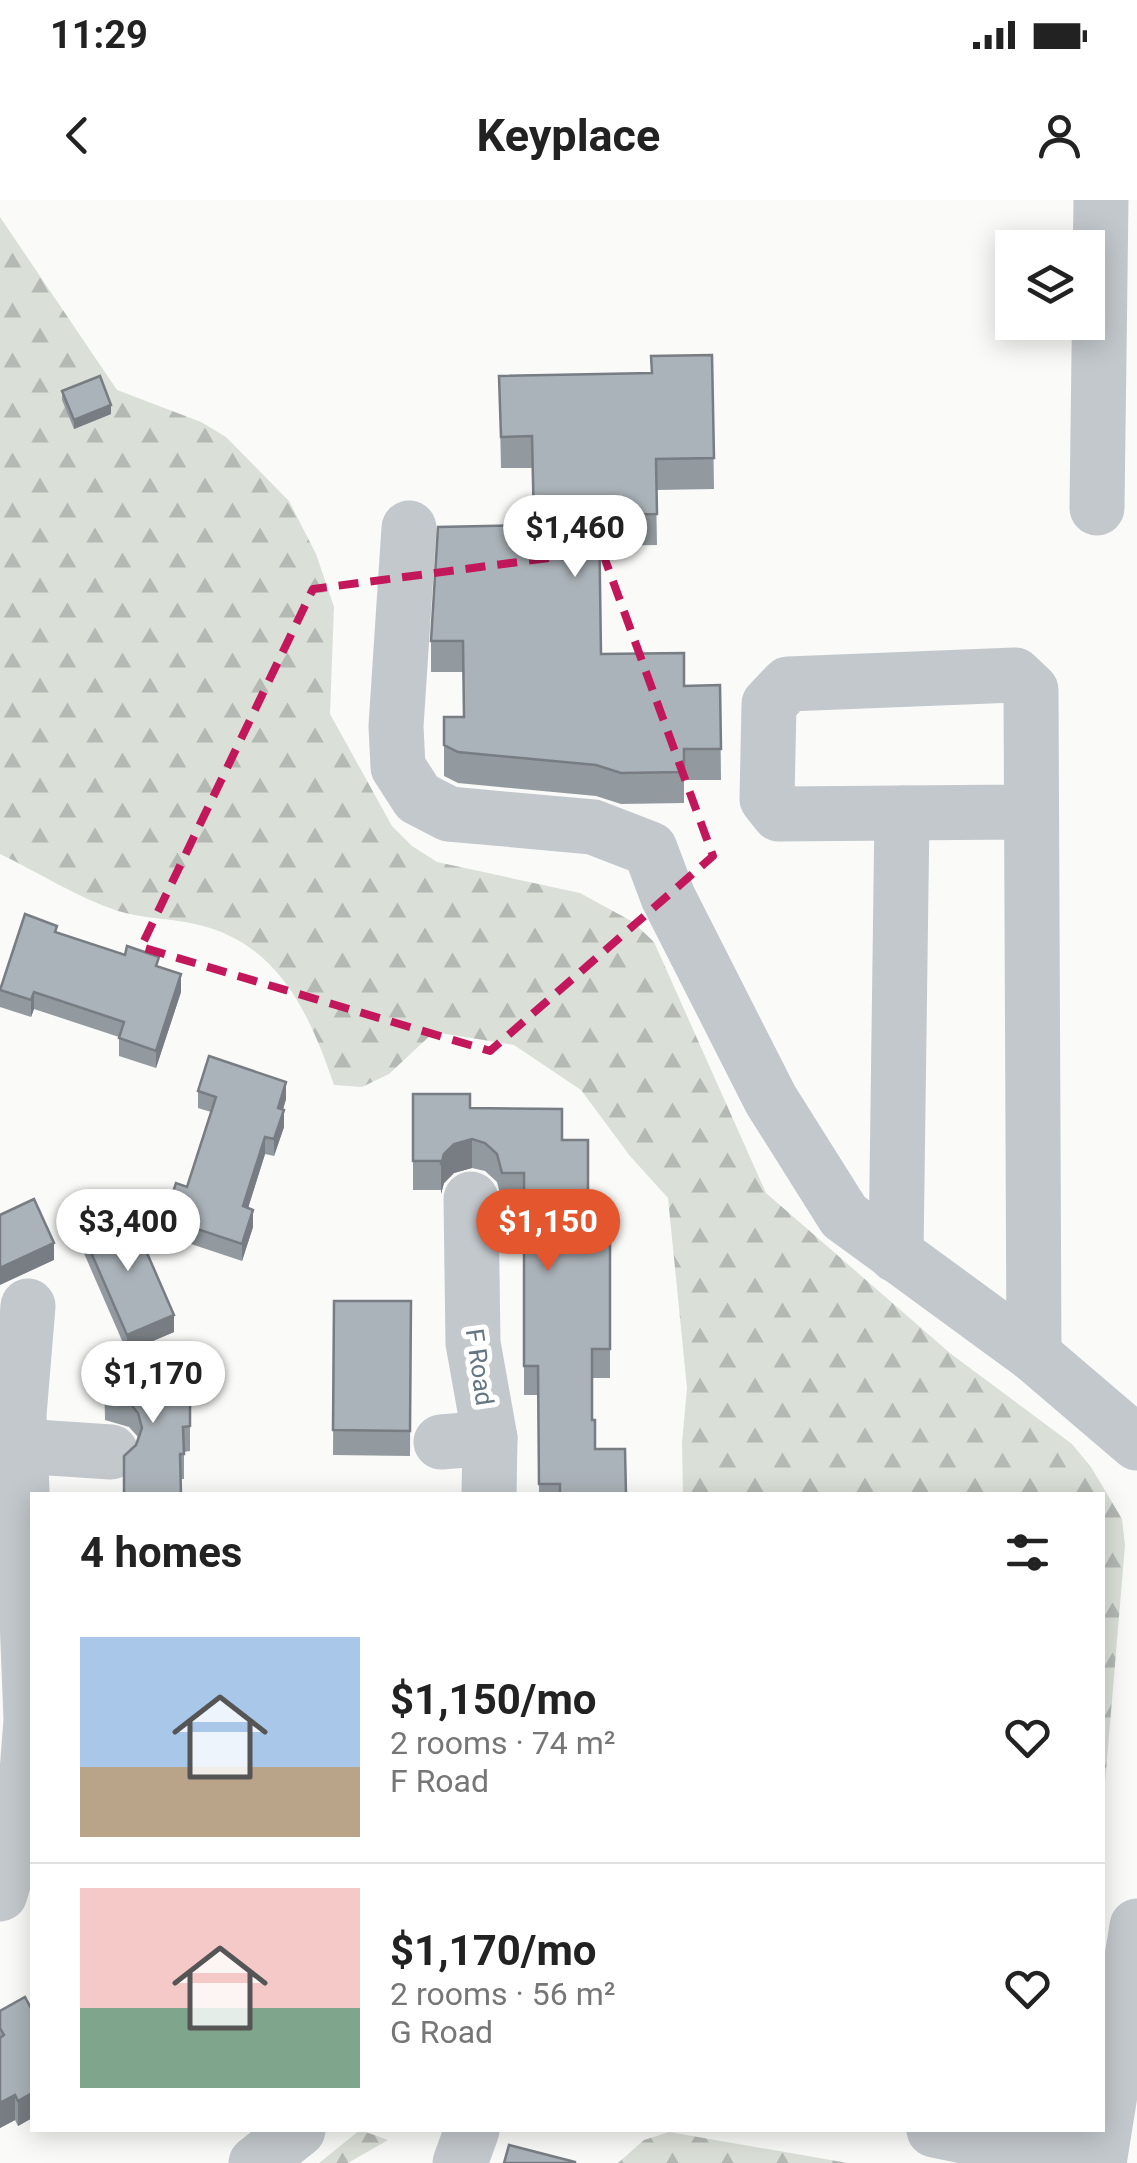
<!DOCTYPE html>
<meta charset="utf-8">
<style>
:root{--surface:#fff;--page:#f6f6f6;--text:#222;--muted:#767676;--line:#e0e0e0;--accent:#e4572e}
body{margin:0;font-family:Roboto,sans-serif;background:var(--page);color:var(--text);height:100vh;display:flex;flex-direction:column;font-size:38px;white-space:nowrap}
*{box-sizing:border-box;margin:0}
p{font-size:32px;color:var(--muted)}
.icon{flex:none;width:55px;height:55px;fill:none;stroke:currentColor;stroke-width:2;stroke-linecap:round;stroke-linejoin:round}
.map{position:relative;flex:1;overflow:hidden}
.drawer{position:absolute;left:30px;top:1292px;width:1075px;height:640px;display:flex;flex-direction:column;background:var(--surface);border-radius:0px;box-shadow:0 5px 25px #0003}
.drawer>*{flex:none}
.buttons{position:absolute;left:995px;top:30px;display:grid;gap:20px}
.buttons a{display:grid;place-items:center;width:110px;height:110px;border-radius:0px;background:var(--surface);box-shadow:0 5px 25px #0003;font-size:50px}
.price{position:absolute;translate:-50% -85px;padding:0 22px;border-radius:35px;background:#fff;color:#222;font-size:32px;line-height:65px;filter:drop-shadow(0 2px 5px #0008)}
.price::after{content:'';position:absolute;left:50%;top:60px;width:30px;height:22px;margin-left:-15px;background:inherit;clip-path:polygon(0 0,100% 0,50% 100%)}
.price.on{background:var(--accent);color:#fff}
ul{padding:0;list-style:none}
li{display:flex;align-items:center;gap:30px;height:250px;padding:0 50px}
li+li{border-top:2px solid var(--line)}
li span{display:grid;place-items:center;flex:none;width:280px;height:200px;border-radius:0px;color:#555}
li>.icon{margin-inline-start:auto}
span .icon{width:120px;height:120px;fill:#fffc;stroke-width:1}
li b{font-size:42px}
h2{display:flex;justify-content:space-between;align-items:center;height:120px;padding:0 50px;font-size:42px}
.status{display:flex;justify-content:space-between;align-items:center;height:70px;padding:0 50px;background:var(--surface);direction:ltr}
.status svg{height:28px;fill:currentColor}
header{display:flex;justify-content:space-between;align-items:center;height:130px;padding:0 50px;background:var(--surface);font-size:45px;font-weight:700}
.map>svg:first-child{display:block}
</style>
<div class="status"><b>11:29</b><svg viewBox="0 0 49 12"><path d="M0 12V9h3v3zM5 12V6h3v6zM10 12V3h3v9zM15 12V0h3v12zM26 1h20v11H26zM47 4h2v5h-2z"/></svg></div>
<header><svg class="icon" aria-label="back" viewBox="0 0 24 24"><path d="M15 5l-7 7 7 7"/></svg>Keyplace<svg class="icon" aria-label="person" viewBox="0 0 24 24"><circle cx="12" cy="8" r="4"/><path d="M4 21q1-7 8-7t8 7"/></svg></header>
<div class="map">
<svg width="1137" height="1963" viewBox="0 0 1137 1963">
<defs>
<pattern id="forest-firs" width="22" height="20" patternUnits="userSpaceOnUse" patternTransform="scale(2.5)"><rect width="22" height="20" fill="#dadfd7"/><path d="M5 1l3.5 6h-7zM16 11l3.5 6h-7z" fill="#b4b9b4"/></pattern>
</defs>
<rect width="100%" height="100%" fill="#fafaf8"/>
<g fill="url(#forest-firs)">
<path d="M0,17L117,190L201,222L226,237L289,301L316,354L334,407L330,514L392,626L412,646L437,662L580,693L633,722L654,742L766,993L951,1154L1072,1244L1091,1267L1122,1319L1125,1345L1103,1607L1102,1295H683L682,1243L687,1188L668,998L630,956L581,890L514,845L434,832L389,874L362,887L334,885C309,812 278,742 195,724C169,718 144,719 118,711C78,698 38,672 0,654Z"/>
<path d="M360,1930L388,1940L348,1963H319Z"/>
<path d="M669,1932L848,1963H618L644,1940Z"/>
</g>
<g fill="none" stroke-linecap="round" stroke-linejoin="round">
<g stroke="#c3c8cc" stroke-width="55">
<path d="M1097,308L1101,0"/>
<path d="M409,328L396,526L398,567L418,598L449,614L593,627L650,649L668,697L771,900L844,1016L1034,1155L1137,1243"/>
<path d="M1030,612L779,614L767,599L769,504L788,484L1015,475L1031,490L1034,1155"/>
<path d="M471,999L473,1143L490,1238L489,1295"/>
<path d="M896,1055L902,613"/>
<path d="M441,1242L490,1238"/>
<path d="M20,1246L111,1252"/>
<path d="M0,1694L24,1611L31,1520L19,1215L28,1106"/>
<path d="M934,1930L1097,1963"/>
<path d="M256,1963L298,1930"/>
<path d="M460,1963L472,1930"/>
<path d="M1099,1963L1137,1726"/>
</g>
</g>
<g fill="#929a9f">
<path d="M712,155L714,289L656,290L657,345L599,346L601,454L684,486L720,485L721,580H684V603L621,604L596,596L458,583L444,576V517H464L463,472H431V441L533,325L532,268H501L499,176L651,173Z"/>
<path d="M62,191L111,214L74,229L62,200Z"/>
<path d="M57,733L159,767L181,792L156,868L119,856V837L34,809L31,817L0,807V789Z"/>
<path d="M198,891L286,899L283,910L284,927L274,956L265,954L248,1008L253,1027L242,1061L164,1035V1018L187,987L211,912L198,908Z"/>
<path d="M413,894L470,908L562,940L588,994L594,1012H610V1178H592V1220L595,1249L626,1295H539L538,1195H524V1001H502L497,982L485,971L472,968L454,973L444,983L441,994V990H413Z"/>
<path d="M83,1034L174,1132L127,1152L83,1051Z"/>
<path d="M334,1101H411L410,1256L333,1255Z"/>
<path d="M104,1168L183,1193H190V1251L184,1252V1279H180L181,1295H124V1256L136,1245L138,1237L129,1227L105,1220Z"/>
<path d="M32,1810V1918L18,1926L15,1920L0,1928V1811Z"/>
</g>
<g fill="#777d82">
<path d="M111,205V214L74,229V220Z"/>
<path d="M181,774V792L156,868V851Z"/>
<path d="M34,792V809L31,817V800Z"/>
<path d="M286,882V899L278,925V908Z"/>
<path d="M284,910V927L274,956V939Z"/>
<path d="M265,937V954L243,1024V1006Z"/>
<path d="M472,939V968L454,973L444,983L441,994V965L444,954L454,944Z"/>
<path d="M253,1010V1027L242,1061V1044Z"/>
<path d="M54,1043V1060L0,1085V1068Z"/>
<path d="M174,1115V1132L127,1152V1135Z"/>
<path d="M32,1893V1918L18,1926V1901Z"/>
<path d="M15,1895V1920L0,1928V1903Z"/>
</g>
<g fill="#aab3b9" stroke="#777d82" stroke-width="2.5">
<path d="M712,155L714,258L656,259L657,314L599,315L601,454L684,453V486L720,485L721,549H684V572L621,573L596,565L458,552L444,545V517H464L463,441H431L438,327L534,325L532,236L501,237L499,176L652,173L651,156Z"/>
<path d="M100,176L111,205L74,220L62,191Z"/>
<path d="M25,714L57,726L55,732L125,755L127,746L159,757L156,766L181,774L156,851L119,838L124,822L34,792L31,800L0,790Z"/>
<path d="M209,856L286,882L278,908L284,910L274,939L265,937L243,1006L253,1010L242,1044L164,1018L176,983L187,987L216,897L198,891Z"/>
<path d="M413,894H470V908L562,909V940H588V994H594V1012H610V1149H592V1220H595V1249H625L626,1295H560V1284H539L538,1166H524V973H502L497,954L485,943L472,939L454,944L444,954L441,965V961H413Z"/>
<path d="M34,999L54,1043L0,1068V1015Z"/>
<path d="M130,1014L174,1115L127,1135L83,1034Z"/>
<path d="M334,1101H411L410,1231L333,1230Z"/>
<path d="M183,1167V1193H190V1226L183,1227L184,1254H180L181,1295L124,1294V1256L136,1245L142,1228L138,1213L129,1202L105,1196L104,1168Z"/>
<path d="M25,1797L32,1810V1893L18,1901L15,1895L0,1903V1838L4,1835L0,1828V1811Z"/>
<path d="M509,1945L575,1962V1963H504Z"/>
</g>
<path fill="none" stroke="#c2185b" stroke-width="8" stroke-dasharray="20 12" stroke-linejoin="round" d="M602,351L713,656L490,851L141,747L313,389Z"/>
<g text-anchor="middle" stroke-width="10" stroke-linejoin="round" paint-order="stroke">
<g font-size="25" fill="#657683" stroke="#fff">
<text transform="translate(480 1167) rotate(82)" y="9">F Road</text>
</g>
</g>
</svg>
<div class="buttons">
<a><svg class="icon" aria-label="layers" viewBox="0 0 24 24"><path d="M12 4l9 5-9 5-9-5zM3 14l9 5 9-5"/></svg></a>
</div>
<b class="price" style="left:575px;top:380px">$1,460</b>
<b class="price" style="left:128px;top:1074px">$3,400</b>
<b class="price on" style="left:548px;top:1074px">$1,150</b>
<b class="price" style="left:153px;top:1226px">$1,170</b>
<section class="drawer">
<h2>4 homes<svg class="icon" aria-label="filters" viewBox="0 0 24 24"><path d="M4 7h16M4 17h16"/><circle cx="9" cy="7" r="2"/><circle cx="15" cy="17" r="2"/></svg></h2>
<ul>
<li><span style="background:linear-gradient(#a9c7e8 65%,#b9a48a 0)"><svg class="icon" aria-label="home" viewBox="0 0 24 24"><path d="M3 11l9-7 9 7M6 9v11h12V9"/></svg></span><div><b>$1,150/mo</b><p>2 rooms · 74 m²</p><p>F Road</p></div><svg class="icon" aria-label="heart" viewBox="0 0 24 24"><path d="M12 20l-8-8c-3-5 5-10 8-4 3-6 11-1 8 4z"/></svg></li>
<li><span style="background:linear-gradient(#f6c9c9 60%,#7fa58c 0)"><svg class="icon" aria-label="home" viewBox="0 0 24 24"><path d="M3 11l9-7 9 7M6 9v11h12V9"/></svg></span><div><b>$1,170/mo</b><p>2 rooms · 56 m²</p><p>G Road</p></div><svg class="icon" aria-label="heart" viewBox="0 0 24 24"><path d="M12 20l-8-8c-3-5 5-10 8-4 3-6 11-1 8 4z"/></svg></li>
</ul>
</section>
</div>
